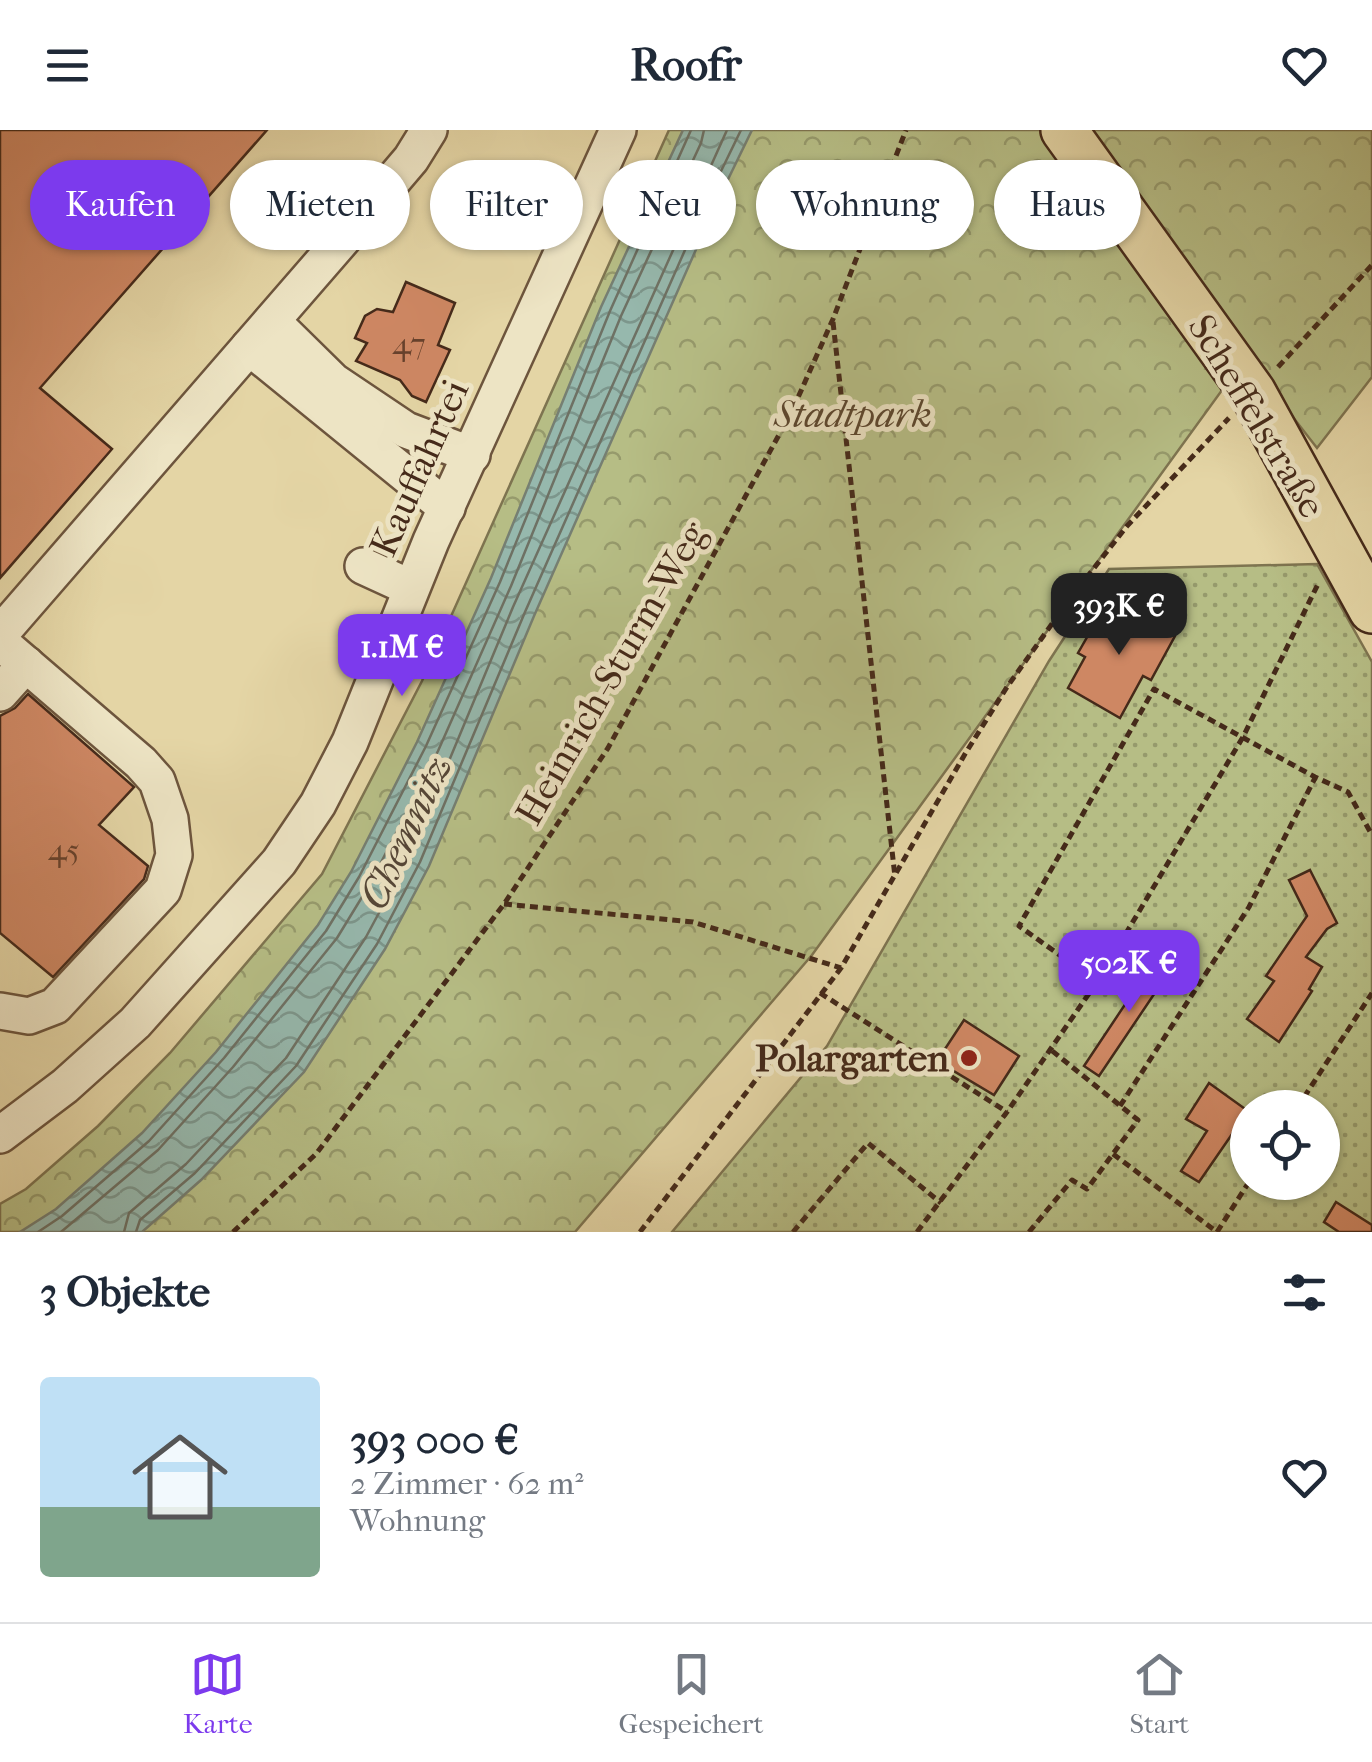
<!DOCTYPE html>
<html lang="de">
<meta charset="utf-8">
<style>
:root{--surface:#fff;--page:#f6f6f7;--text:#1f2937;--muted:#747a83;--line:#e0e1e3;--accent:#7c3aed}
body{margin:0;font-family:"IM FELL French Canon",serif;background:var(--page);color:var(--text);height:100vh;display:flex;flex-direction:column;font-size:38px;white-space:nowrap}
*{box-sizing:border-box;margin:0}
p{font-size:32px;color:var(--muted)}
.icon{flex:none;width:55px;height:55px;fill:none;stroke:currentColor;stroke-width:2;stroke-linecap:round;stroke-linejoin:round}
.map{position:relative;height:1102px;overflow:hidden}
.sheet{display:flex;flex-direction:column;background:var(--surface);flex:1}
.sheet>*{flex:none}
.guide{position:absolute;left:30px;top:30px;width:1312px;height:90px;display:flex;gap:20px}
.controls{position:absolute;left:1230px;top:960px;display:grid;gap:20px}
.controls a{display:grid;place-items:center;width:110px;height:110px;border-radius:50%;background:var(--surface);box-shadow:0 2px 8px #0004;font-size:50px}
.price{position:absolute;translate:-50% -85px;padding:0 22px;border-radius:20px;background:var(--accent);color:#fff;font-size:32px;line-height:65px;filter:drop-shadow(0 2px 5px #0008)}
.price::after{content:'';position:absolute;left:50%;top:60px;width:30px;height:22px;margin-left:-15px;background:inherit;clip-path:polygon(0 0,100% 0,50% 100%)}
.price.selected{background:#222;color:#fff}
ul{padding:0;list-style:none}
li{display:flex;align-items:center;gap:30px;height:250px;padding:0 40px}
li span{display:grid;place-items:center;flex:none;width:280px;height:200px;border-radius:10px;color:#555}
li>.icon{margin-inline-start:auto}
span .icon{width:120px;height:120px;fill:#fffc;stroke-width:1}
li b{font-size:42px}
h2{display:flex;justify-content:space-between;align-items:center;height:120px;padding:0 40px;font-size:42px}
.tag{padding:0 35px;border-radius:45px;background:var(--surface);box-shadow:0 2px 8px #0004;font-size:35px;line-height:90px}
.tag.selected{background:var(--accent);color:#fff}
header{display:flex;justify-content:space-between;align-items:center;height:130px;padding:0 40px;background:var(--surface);font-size:45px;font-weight:800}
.tabs{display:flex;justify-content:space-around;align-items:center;height:140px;border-top:2px solid var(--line);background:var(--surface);font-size:28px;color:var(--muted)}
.tabs a{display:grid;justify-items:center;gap:5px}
.tabs .selected{color:var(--accent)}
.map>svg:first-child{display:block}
</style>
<header><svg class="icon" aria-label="menu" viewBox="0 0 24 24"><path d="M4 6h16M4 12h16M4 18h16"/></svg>Roofr<svg class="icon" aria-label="heart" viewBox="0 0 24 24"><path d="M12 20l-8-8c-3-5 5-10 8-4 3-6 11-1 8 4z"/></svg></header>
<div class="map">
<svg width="1372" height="1102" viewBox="0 0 1372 1102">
<defs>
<pattern id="park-crowns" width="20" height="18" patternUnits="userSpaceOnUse" patternTransform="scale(2.5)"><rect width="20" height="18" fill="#b6bd85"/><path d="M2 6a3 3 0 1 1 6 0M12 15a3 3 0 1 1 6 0" fill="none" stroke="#969a6c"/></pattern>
<pattern id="garden-dots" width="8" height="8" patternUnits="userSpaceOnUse" patternTransform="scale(2.5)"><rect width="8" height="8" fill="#b6bd85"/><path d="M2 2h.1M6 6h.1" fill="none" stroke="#969a6c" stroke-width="1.8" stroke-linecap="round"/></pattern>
<pattern id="water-waves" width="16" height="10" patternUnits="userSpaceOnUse" patternTransform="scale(2.5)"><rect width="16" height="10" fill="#96b8ad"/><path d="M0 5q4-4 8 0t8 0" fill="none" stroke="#7c968c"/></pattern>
</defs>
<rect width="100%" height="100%" fill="#e4d5a5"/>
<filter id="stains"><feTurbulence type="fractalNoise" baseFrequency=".002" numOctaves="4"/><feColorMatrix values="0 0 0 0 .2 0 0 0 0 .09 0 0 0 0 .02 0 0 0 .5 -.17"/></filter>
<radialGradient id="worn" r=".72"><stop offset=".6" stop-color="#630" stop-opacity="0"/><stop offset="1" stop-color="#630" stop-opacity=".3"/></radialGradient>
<path fill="url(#park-crowns)" stroke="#7e7450" stroke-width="2.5" d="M669,0H1372V247L1317,318L1246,227L812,825L575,1102H0V1074L26,1059L98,996L170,923L322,744L422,551Z"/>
<path fill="url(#garden-dots)" stroke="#7e7450" stroke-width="2.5" fill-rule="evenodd" d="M1317,434L1372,532V1102H672L827,916L1049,531L1109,439ZM1248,978H1322V1052H1248Z"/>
<path fill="url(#water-waves)" stroke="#767f72" stroke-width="2.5" d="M683,0H752L717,72L534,486L429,736L385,819L304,942L201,1050L142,1102H20L56,1079L142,1003L216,922L318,795L351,742L417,612L491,448L601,177Z"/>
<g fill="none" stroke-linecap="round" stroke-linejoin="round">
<g stroke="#6e7164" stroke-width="2.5">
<path d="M38,1102L62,1086L149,1011L224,928L326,801L359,747L426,616L500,452L610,181L691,0"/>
<path d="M61,1102L158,1020L233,937L337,808L370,754L438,621L511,456L621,186L701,13L704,0"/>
<path d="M124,1102L129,1083L186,1034L286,928L366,807L409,727L513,477L727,0"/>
<path d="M136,1102L140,1090L195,1043L296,936L377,814L420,732L525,482L708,68L741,0"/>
</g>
</g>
<g fill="#ce8763" stroke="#452a1a" stroke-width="2.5">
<path d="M0,0H267L40,258L112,319L0,448Z"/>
<path d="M406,152L455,173L438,215L450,220L426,272L412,266L400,250L356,231L367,213L355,208L365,186L377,179L393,182Z"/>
<path d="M1109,469L1175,506L1151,550L1143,546L1120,588L1068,558L1085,527L1078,523Z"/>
<path d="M28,564L134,657L99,695L148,736L144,749L53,847L0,803V586L15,578Z"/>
<path d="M1310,740L1337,793L1327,799L1306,827L1322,837L1309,859L1312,861L1279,912L1247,889L1274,851L1266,846L1307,786L1289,750Z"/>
<path d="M1158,825L1173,836L1099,946L1084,936Z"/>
<path d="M964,890L1019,926L994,965L937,931Z"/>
<path d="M1209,953L1248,981L1199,1052L1181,1041L1207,1001L1186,989Z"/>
<path d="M1336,1072L1372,1095V1102H1339L1324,1092Z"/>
</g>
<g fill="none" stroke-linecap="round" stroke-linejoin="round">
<g stroke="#6d553d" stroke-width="40">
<g id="minor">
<path d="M272,191L333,251L406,300L472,325"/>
<path d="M249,217L447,378"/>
<path d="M363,436L411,458"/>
<path d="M0,504L354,96L411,29L429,0"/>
<path d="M0,512L141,633L157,651L170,689L174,725L163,760L55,876L29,886L0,881"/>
<path d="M0,563L26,534"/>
<path d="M0,1005L65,956L135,893L279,732L318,674L350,612L431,411L618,0"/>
</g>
</g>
<g stroke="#452a1a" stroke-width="50">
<path id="major" d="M1064,0L1253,263L1372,480"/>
</g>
<g stroke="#452a1a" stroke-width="5" stroke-dasharray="8 5" stroke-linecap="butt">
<path d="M833,192L895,747"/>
<path d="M1278,237L1372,135"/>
<path d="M504,774L693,792L841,838"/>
<path d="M1096,851L1019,796L1154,559L1315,647L1348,662L1372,705"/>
<path d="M820,863L1007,982"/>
<path d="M1120,976L1249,777L1315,648"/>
<path d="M1297,978L1372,863"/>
<path d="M1113,1024L1217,1102"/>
<path d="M233,1102L316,1024L504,774L608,618L792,281L833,189L906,0"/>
<path d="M640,1102L841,838L965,624L1007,557L1069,470L1127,396L1229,288"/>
<path d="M793,1102L868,1013L941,1073"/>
<path d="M917,1102L1007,982L1097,852L1243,607L1319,452"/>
<path d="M1029,1102L1072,1050L1087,1059L1138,990L1051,920"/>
<path d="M1217,1102L1249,1052"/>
</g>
<use href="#minor" stroke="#ede4c4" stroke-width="35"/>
<use href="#major" stroke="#e4d5a5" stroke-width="45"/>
</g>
<circle fill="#8f2418" stroke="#ede4c4" stroke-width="4" cx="969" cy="928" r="10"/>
<g text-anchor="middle" stroke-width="10" stroke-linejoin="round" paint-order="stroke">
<g font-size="32" fill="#67412c">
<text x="409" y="224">47</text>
<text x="64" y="730">45</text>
</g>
<g font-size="38" font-style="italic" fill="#5c472f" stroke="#ede4c4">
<text x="853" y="297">Stadtpark</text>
</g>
<g font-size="38" fill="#452a1a" stroke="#ede4c4">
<text transform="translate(1257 286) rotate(59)" y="13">Scheffelstraße</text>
<text transform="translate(419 338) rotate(-66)" y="13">Kauffahrtei</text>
<text transform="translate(611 543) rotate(-60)" y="13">Heinrich-Sturm-Weg</text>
</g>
<g font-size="38" font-weight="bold" fill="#452a1a" stroke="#ede4c4" text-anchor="end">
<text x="949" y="941">Polargarten</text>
</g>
<g font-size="40" font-style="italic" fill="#554637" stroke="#ede4c4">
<text transform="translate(405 702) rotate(-65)" y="14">Chemnitz</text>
</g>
</g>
<rect width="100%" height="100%" filter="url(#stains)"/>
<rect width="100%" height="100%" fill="url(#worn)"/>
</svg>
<div class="controls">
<a><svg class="icon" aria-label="locate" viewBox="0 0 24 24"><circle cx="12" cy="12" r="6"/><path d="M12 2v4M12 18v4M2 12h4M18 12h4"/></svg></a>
</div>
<b class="price selected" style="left:1119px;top:528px">393K €</b>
<b class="price" style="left:402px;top:569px">1.1M €</b>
<b class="price" style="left:1129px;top:885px">502K €</b>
<div class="guide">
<a class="tag selected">Kaufen</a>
<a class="tag">Mieten</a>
<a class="tag">Filter</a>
<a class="tag">Neu</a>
<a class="tag">Wohnung</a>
<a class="tag">Haus</a>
</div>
</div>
<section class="sheet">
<h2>3 Objekte<svg class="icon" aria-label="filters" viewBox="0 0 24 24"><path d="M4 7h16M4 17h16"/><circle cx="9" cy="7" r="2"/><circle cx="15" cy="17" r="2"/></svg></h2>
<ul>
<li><span style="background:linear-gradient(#bfe0f5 65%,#7fa58c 0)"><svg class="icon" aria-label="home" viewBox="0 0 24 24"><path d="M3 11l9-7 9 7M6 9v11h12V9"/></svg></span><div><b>393 000 €</b><p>2 Zimmer · 62 m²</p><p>Wohnung</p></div><svg class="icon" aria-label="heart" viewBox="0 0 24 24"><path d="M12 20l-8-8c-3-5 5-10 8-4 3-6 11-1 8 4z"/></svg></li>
</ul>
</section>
<nav class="tabs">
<a class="selected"><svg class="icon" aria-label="map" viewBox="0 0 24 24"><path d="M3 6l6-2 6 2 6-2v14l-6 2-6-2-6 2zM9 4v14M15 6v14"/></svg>Karte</a>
<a><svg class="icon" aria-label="saved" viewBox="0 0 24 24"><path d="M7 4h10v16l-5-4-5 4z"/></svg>Gespeichert</a>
<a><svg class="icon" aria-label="home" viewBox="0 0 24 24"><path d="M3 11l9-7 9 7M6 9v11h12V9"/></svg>Start</a>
</nav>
